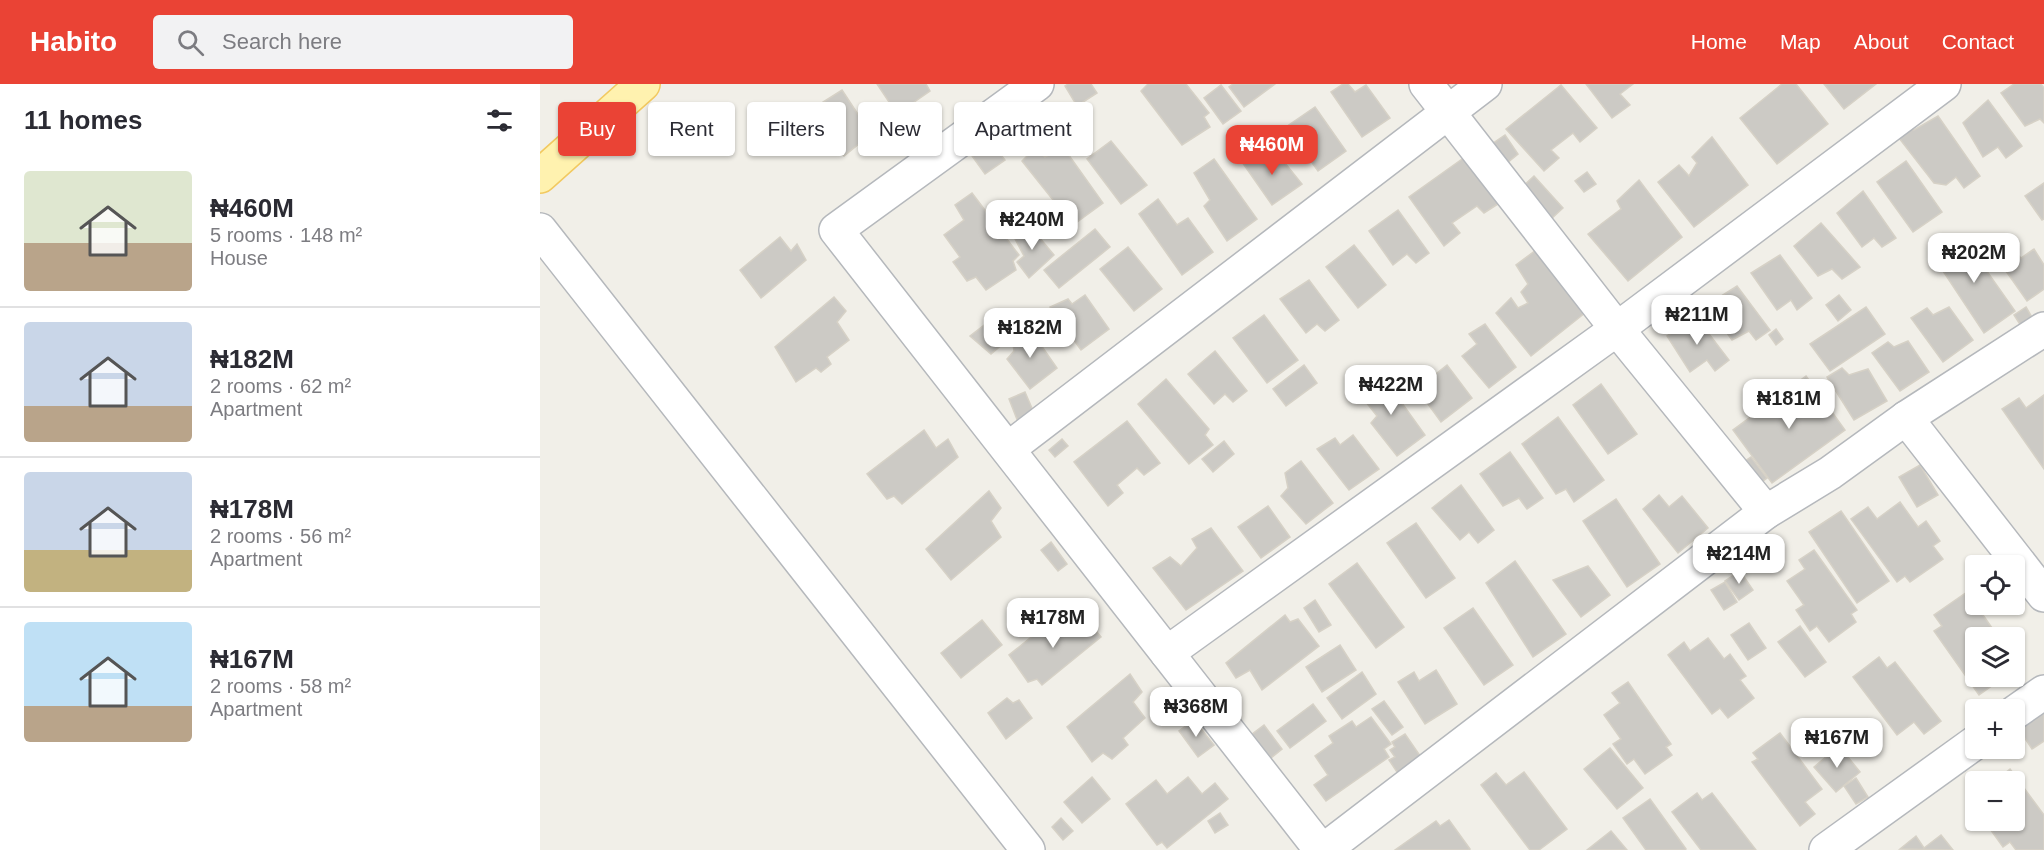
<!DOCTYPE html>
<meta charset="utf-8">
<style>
:root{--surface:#fff;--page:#f2f2f3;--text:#2b2b33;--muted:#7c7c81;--line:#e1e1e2;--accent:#ea4335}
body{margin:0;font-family:Helvetica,sans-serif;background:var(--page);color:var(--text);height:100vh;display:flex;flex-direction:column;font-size:22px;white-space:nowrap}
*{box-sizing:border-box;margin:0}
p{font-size:20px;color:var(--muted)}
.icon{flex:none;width:33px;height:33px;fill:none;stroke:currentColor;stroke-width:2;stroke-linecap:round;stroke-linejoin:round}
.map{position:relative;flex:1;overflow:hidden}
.panel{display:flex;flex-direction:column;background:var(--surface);width:540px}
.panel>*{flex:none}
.hud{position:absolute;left:18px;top:18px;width:570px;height:54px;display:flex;gap:12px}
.controls{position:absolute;left:1425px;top:471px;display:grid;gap:12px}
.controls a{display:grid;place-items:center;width:60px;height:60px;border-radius:6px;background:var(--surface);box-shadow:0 2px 4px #0004;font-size:30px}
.price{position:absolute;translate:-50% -51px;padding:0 14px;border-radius:12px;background:#fff;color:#222;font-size:20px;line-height:39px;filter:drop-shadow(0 2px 3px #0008)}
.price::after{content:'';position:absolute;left:50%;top:36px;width:18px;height:14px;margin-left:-9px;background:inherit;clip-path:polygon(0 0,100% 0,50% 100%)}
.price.on{background:var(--accent);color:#fff}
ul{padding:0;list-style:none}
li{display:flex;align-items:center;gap:18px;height:150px;padding:0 24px}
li+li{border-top:2px solid var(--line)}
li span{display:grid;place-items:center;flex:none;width:168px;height:120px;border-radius:6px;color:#555}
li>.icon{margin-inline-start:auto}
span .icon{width:72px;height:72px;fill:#fffc;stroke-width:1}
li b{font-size:26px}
h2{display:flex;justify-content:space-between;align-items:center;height:72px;padding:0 24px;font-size:26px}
.tag{padding:0 21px;border-radius:6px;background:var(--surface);box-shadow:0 2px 4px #0004;font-size:21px;line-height:54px}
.tag.on{background:var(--accent);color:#fff}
header{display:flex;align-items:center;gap:36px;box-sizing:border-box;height:84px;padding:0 30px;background:var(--accent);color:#fff}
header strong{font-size:28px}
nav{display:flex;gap:33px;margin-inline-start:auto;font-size:21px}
.search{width:420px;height:54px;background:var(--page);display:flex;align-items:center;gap:15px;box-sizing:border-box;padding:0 21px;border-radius:6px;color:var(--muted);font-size:22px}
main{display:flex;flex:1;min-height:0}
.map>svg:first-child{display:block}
</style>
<header>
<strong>Habito</strong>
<div class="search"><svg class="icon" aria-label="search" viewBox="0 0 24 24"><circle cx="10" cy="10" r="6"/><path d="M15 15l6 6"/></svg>Search here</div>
<nav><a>Home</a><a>Map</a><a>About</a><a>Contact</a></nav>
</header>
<main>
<section class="panel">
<h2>11 homes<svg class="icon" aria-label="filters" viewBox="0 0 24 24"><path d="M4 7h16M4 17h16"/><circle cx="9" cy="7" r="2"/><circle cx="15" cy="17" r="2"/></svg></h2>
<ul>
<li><span style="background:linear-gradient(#dfe7d0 60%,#b9a48a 0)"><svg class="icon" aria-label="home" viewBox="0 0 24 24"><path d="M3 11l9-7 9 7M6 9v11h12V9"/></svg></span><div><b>₦460M</b><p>5 rooms · 148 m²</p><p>House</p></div></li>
<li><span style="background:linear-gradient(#c9d6e8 70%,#b9a48a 0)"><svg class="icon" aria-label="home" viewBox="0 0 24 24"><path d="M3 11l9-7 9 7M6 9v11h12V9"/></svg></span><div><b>₦182M</b><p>2 rooms · 62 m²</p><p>Apartment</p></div></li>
<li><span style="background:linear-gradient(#c9d6e8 65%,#c2b280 0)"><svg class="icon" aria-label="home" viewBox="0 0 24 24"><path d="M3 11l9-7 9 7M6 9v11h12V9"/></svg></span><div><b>₦178M</b><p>2 rooms · 56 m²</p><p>Apartment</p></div></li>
<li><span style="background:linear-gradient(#bfe0f5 70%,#b9a48a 0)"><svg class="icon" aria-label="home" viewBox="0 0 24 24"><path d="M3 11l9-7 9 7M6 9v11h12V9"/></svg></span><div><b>₦167M</b><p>2 rooms · 58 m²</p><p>Apartment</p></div></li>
</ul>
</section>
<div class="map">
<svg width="1504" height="766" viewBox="0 0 1504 766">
<rect width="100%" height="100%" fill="#f1efe8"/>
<g fill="#cccac5" stroke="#d6d1c6" stroke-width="1.5">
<path d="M337,0H386L390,7L357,30Z"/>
<path d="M528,0H551L557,9L537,22L525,2Z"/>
<path d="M608,0H646L669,29L664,33L670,43L642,61L601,7Z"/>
<path d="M693,0H735L704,23L689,3Z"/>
<path d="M803,0H808L815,8L826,1L850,34L822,53L791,8Z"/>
<path d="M1046,0H1093L1080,10L1090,21L1072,34Z"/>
<path d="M1242,0H1256L1288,40L1237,80L1200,34Z"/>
<path d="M1284,0H1336L1304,25Z"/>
<path d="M1474,0H1501L1504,4V39L1500,35L1485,42L1461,9Z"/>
<path d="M681,1L701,27L683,40L664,14Z"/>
<path d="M1021,1L1057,44L1040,58L1033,49L1011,66L1019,74L1004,87L966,45Z"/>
<path d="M302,6L331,50L304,72L278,50L289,30L283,18Z"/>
<path d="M1448,16L1482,62L1466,74L1458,63L1443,73L1423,39Z"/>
<path d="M775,23L806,67L778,87L746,43Z"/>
<path d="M1398,32L1440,92L1424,104L1416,93L1406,101L1394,99L1359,54L1367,44L1374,46Z"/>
<path d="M965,51L978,70L961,84L946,64Z"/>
<path d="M1172,53L1208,101L1154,143L1118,98L1139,81L1149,92L1157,79L1152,73Z"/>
<path d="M571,57L607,101L581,120L547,75Z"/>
<path d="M451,58L465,76L445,90L432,72Z"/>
<path d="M523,63L563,119L533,141L482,77L495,64L505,73Z"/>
<path d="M736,68L762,100L732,121L702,78L717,69L723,77Z"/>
<path d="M925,73L961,118L944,129L937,122L912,139L920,149L904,162L869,113Z"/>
<path d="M674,75L717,135L687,157L664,122L670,116L654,89Z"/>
<path d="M1366,77L1402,128L1373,148L1337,98Z"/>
<path d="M1047,88L1056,100L1044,108L1035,97Z"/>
<path d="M994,92L1023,124L1009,137L980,105Z"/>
<path d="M1099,96L1142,153L1088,197L1048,150L1081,125L1077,117Z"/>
<path d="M1504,99V135L1502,136L1485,112Z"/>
<path d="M1323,107L1356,154L1342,163L1334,154L1322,163L1297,129Z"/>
<path d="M432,109L479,171L473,177L476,186L446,206L436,193L427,197L413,178L420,173L404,151L424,136L415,121Z"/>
<path d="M618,115L637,141L648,134L673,168L642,191L599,130Z"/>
<path d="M858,126L889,169L876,179L867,170L853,181L829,147Z"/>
<path d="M1281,139L1320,183L1302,195L1292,185L1278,192L1254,162Z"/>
<path d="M488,140L514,171L489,194L477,178L484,172L474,153Z"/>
<path d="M555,145L570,163L519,204L504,186Z"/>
<path d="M1422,152L1475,227L1444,249L1393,172Z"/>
<path d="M240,153L251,167L257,160L266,176L221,214L200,186Z"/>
<path d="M814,161L846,201L818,224L786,183Z"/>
<path d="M588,163L622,205L594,227L560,185Z"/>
<path d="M1471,164L1481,174L1494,165L1504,181V205L1487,217L1456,173Z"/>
<path d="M996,166L1045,229L991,272L956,229L971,214L978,224L988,219L981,208L988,200L976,181Z"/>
<path d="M1240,171L1272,214L1257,226L1251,216L1237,226L1211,189Z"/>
<path d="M769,196L799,236L785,247L777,240L766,249L740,215Z"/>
<path d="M1197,202L1230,246L1216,256L1209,247L1192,256L1167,221Z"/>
<path d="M545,211L569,245L541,266L510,223L528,215L532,220Z"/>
<path d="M1299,211L1311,226L1298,237L1286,221Z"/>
<path d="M294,213L306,227L297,238L309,256L287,273L291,280L281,288L276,284L256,298L235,263Z"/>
<path d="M1326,223L1345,250L1290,287L1270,260Z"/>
<path d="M1409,223L1433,256L1403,278L1371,234L1387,224L1393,231Z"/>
<path d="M1486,223L1493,235L1481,242L1474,231Z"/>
<path d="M465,225L477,238L469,247L470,254L451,270L430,252Z"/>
<path d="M724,231L758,276L727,299L693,254Z"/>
<path d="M1156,233L1189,276L1175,287L1167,276L1150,288L1127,252Z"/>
<path d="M945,240L976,283L949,304L922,272L937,260L929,250Z"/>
<path d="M489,244L517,284L490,305L467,275L474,267L472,254Z"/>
<path d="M1236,245L1243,255L1236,261L1229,251Z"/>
<path d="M1368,257L1389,288L1360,307L1332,269L1348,258L1354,263Z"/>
<path d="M675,267L707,307L693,318L685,310L674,320L648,290Z"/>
<path d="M764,281L777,299L746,322L733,305Z"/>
<path d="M907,281L932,314L901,338L869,294L886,282L892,293Z"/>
<path d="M1302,284L1309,291L1328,285L1347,317L1314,336L1287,293Z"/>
<path d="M841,290L885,351L857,372L831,339L837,332L818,308Z"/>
<path d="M1266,292L1305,346L1232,399L1193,346Z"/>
<path d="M626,295L669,345L665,351L673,361L649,380L598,320Z"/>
<path d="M1061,300L1097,350L1068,370L1033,321Z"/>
<path d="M485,308L495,331L478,338L469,315Z"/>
<path d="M1504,311V385L1462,325L1479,314L1486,324Z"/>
<path d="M1018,333L1064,396L1034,418L1026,405L1016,410L982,360Z"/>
<path d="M587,337L620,379L604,391L597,384L577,401L583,409L568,422L534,378Z"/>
<path d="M384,346L396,364L408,355L418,373L362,420L354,412L347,415L327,390Z"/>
<path d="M813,351L839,385L809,406L777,365L795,354L800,361Z"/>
<path d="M522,355L528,362L515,373L509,366Z"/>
<path d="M684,357L694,370L673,388L662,375Z"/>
<path d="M970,368L1003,414L987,425L979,414L963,422L940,390Z"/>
<path d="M1211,373L1227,394L1215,403L1199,381Z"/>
<path d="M761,377L793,419L766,440L741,412L748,404L745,389Z"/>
<path d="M1380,381L1398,411L1377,423L1359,393Z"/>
<path d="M921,401L954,446L938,459L929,448L920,456L892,424Z"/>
<path d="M449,407L461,424L451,437L461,453L411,496L386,465Z"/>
<path d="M1119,411L1129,423L1142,412L1168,444L1138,469L1103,425Z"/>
<path d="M1076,415L1120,480L1087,503L1043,437Z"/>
<path d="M1360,418L1378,443L1386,437L1400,457L1393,462L1403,475L1370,498L1365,492L1357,498L1311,435L1328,423L1337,435Z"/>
<path d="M728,422L750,453L721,474L698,443Z"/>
<path d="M1301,427L1349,497L1317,519L1269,448Z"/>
<path d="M876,439L915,494L886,514L847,459Z"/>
<path d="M671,444L703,487L646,526L613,484L630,473L641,482L657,464L652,455Z"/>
<path d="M511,458L527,480L518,487L501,466Z"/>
<path d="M1274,466L1317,526L1311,530L1316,538L1289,558L1277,542L1270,547L1256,526L1264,521L1247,497L1265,485L1259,476Z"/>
<path d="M975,477L1026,550L993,573L946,499Z"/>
<path d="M817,479L864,543L836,564L789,500Z"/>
<path d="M1048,482L1070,511L1041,533L1013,496Z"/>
<path d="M1200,487L1213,506L1199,516L1185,497Z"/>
<path d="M1185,498L1197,518L1184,526L1171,506Z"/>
<path d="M1427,508L1459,554H1436V592H1458L1460,596L1439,611L1394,547L1402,542L1394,531Z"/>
<path d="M775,516L791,541L779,548L764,524Z"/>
<path d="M933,524L973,581L944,601L904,544Z"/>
<path d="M521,529L537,545L547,536L561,553L502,601L497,595L488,598L469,571Z"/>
<path d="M745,531L750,538L758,535L779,562L722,606L710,586L696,594L686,579Z"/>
<path d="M442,536L462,561L421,594L401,569Z"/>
<path d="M1209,539L1226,564L1208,576L1191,551Z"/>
<path d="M1260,542L1286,578L1265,593L1238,558Z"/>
<path d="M1168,554L1184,575L1190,570L1206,592L1200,596L1214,614L1188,634L1180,624L1172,630L1128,571L1144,558L1150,567Z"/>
<path d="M800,561L816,586L782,608L766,583Z"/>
<path d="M1339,573L1347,584L1355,578L1401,637L1384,650L1374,638L1357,651L1313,593Z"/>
<path d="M896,586L917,620L885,640L858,598L874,588L879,597Z"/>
<path d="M822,588L836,610L802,635L787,614Z"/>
<path d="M590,590L602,608L593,618L605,634L583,654L588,661L572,675L563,669L552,678L527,643Z"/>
<path d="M1088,598L1131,660L1126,663L1132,671L1105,690L1094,675L1087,680L1073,660L1081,655L1064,631L1080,619L1072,609Z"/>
<path d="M467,614L473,619L479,616L492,634L466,655L448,629Z"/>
<path d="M844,617L863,643L852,651L832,625Z"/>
<path d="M773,620L786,637L750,664L737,647Z"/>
<path d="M1504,627V657L1492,665L1478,644Z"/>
<path d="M831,633L851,660L844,665L849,673L786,717L774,701L788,691L775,672L793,659L789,652L812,637L816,643Z"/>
<path d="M654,636L674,661L658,673L639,647Z"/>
<path d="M724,641L742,665L726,678L707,654Z"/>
<path d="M1276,643L1289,661L1274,672L1261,654Z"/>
<path d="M1240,649L1282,705L1265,718L1275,730L1260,742L1212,678L1218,675L1213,669Z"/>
<path d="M865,650L883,676L859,691L849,676L855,673L850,666L855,663L852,658Z"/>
<path d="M1299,662L1320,688L1296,708L1274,683Z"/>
<path d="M1070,664L1103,704L1077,725L1044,685Z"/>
<path d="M1470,685L1504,731V766H1476L1470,758L1463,763L1450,745L1457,740L1455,736H1474V698H1454Z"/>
<path d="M984,688L1027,745L999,766H990L941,701L956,689L966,701Z"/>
<path d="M552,693L570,715L542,739L524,718Z"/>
<path d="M648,693L662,710L675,699L688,715L627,764L622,758L617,761L586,720L616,696L627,710Z"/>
<path d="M1316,694L1328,713L1316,720L1304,702Z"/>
<path d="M1157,709L1162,716L1172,709L1216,766H1161L1132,728Z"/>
<path d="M1110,715L1146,765L1145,766H1106L1083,734Z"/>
<path d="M680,729L688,741L675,749L668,737Z"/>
<path d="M521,734L533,747L523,756L512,743Z"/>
<path d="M909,736L930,765L928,766H855L896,737L900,742Z"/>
<path d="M1071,747L1087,766H1047Z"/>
<path d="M1401,751L1413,766L1360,765L1376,752L1384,764Z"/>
</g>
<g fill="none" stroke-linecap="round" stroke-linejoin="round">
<g stroke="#b5b8bc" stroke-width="36">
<g id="minor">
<path d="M497,0L296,146L781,766"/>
<path d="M886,0L1077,245L1226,428"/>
<path d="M0,146L488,766"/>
<path d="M1366,334L1504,511"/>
<path d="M468,365L945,0"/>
<path d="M627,569L1077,245L1404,0"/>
<path d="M1474,629L1504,608"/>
<path d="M784,766L1226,428L1290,389L1366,334L1504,245"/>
<path d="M1286,766L1436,658"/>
</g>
</g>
<g stroke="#f2c960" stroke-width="36">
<path id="major" d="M0,92L103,0"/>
</g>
<use href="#minor" stroke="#fff" stroke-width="33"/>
<use href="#major" stroke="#fff2af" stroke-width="33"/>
</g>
</svg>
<div class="controls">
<a><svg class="icon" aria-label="locate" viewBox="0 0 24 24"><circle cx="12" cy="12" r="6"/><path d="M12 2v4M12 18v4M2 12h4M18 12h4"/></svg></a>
<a><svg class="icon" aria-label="layers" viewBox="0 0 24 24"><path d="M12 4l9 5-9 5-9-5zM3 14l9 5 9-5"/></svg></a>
<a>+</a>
<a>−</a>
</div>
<b class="price on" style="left:732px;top:92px">₦460M</b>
<b class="price" style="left:492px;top:167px">₦240M</b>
<b class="price" style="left:1434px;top:200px">₦202M</b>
<b class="price" style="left:1157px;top:262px">₦211M</b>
<b class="price" style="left:490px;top:275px">₦182M</b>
<b class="price" style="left:851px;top:332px">₦422M</b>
<b class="price" style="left:1249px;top:346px">₦181M</b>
<b class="price" style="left:1199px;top:501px">₦214M</b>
<b class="price" style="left:513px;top:565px">₦178M</b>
<b class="price" style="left:656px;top:654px">₦368M</b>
<b class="price" style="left:1297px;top:685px">₦167M</b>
<div class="hud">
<a class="tag on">Buy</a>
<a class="tag">Rent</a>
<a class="tag">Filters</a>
<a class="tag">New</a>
<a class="tag">Apartment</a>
</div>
</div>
</main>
